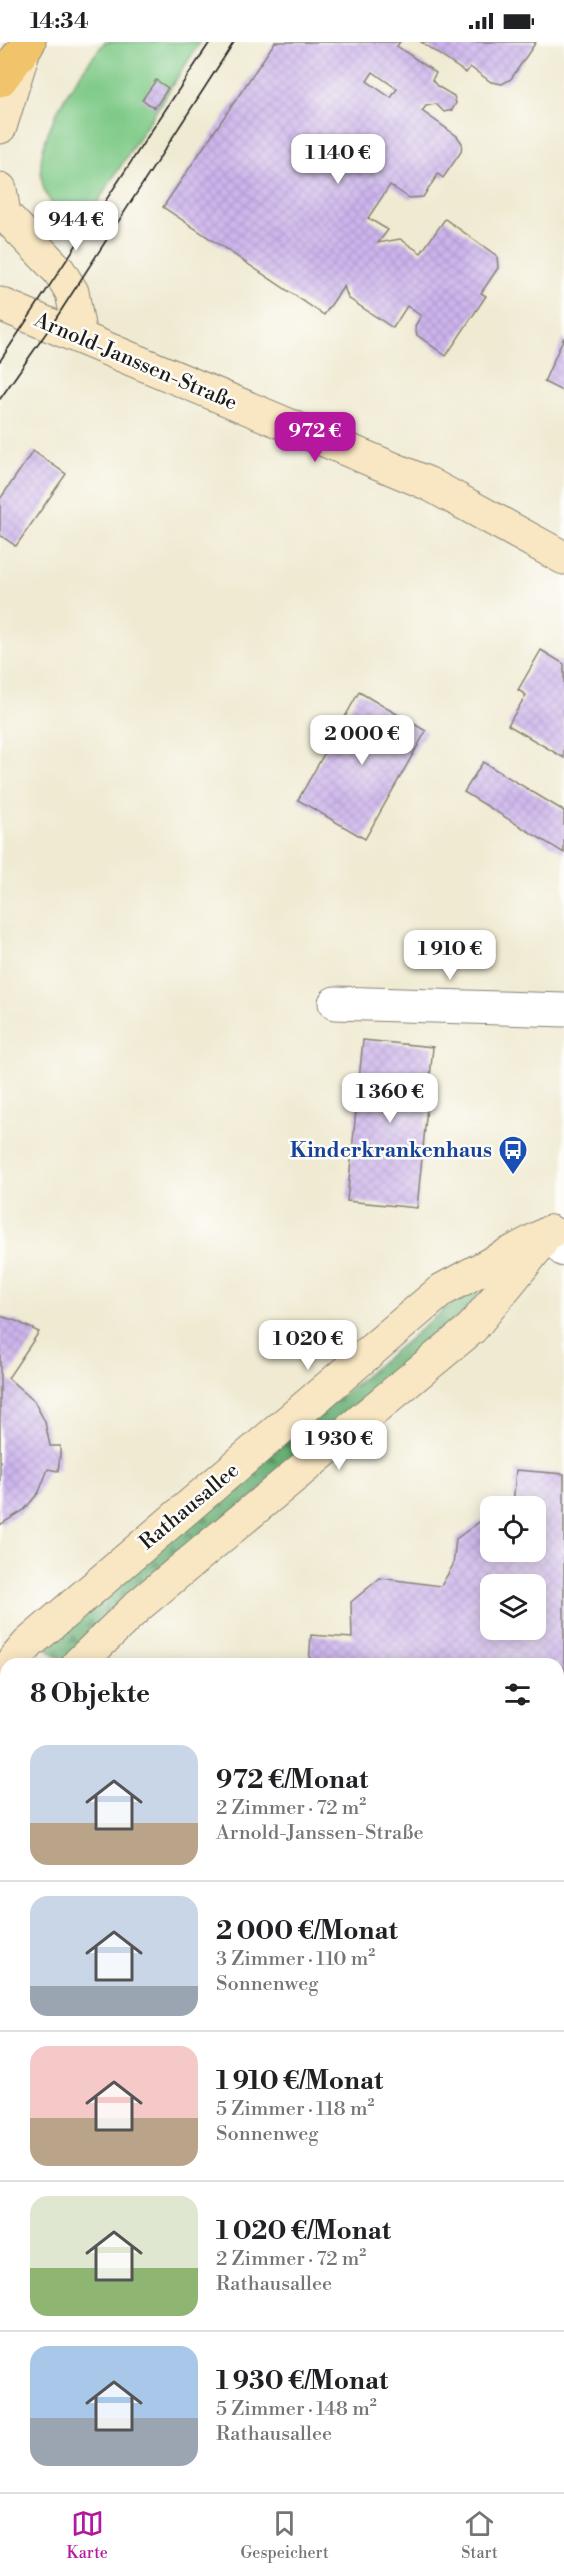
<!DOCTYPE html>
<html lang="de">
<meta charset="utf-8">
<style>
:root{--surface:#fff;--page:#f2f2f2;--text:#202124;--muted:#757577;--line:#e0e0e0;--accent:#b5179e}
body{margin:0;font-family:"Libre Bodoni",serif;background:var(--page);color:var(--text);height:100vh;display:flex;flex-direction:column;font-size:22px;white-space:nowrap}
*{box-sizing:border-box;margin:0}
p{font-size:20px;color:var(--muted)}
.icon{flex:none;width:33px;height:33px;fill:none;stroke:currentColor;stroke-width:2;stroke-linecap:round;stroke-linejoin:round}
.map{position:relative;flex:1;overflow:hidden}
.panel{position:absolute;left:0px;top:1616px;width:564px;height:836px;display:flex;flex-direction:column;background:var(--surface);border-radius:18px 18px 0 0;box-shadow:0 3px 15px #0003}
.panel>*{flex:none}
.buttons{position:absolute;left:480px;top:1454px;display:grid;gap:12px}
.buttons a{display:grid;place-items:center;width:66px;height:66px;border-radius:12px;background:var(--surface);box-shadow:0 3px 15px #0003;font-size:30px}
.price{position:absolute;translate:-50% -51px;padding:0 14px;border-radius:12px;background:#fff;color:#222;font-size:20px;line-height:39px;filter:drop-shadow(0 2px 3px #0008)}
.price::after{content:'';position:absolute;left:50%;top:36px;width:18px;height:14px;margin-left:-9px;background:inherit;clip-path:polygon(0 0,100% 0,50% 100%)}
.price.current{background:var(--accent);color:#fff}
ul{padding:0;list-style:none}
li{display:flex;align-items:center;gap:18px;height:150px;padding:0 30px}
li+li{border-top:2px solid var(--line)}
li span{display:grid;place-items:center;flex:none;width:168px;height:120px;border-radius:18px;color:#555}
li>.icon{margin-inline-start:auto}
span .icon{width:72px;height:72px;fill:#fffc;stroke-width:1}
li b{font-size:26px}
h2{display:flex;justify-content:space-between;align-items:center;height:72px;padding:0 30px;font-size:26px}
.status{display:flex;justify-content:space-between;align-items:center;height:42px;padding:0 30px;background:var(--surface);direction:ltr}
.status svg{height:16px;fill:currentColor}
.dock{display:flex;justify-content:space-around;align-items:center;height:84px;border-top:2px solid var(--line);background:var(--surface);font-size:16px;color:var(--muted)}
.dock a{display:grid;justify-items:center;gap:3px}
.dock .current{color:var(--accent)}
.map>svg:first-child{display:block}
</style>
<div class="status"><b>14:34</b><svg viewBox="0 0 49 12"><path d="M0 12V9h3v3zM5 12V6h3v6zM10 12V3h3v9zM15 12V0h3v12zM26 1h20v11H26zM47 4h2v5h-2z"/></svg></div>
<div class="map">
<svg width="564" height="2450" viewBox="0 0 564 2450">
<defs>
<pattern id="forest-firs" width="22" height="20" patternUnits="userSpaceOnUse" patternTransform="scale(1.5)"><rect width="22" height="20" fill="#67ae74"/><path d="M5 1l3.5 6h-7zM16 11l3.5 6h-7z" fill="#548d5e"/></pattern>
<pattern id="building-cross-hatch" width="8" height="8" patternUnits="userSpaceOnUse" patternTransform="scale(1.5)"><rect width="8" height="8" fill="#ccb4ec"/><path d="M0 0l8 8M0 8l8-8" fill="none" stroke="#af9aca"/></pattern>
</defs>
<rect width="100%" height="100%" fill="#fdfcf7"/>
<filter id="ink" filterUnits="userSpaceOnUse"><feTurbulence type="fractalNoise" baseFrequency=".0167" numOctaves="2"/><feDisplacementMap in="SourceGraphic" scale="12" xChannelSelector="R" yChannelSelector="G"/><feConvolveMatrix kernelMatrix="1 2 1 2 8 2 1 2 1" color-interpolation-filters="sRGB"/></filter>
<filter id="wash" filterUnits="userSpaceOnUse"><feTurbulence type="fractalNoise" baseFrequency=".008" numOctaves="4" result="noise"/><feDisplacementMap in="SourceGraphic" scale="24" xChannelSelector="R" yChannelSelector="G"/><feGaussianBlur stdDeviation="1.35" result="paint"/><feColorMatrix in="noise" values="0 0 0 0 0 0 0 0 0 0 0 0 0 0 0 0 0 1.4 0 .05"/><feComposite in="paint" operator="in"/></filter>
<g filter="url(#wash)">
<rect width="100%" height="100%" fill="#efead1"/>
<g fill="#7fca88" stroke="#4e7352" stroke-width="1.5">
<path d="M105,0H200L81,186C69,176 51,165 45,150C26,101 76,35 105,0Z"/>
<path d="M0,1684L6,1688V1761L0,1766Z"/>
</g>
<path fill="url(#forest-firs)" stroke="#426548" stroke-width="1.5" d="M472,1244L482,1256L62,1620L43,1603Z"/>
<g id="blocks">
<g fill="url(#building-cross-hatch)" fill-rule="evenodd">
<path d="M275,0H400L397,4L436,31L432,38L437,44L454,54L456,61L452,68L444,70L436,62L426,64L422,69L457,94L462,101L461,110L443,136L438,132L423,155L409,156L390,143L368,176L388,188L378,201L400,197L421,211L445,177L497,214L498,226L481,251L486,254L446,314L417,293L415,284L421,274L407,264L393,286L348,256L344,244L324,273L163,165ZM373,30L397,47L391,56L367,39Z"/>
<path d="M421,0H536L511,37L502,42L491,40L470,25L466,31Z"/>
<path d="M156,38L168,46L155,66L142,58Z"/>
<path d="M564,295V350L544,340Z"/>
<path d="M33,409L66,432L16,504L0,493V457Z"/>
<path d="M541,608L564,622V716L508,683L526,653L518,648Z"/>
<path d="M359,650L426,689L365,797L298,758Z"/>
<path d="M483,720L564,769V811L464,750Z"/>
<path d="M363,998L433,1005L417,1166L347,1159Z"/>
<path d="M0,1274L16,1279L39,1290L8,1336L34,1359L45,1380L50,1404H60V1414L58,1429L48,1427L39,1450L24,1468L0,1483Z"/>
<path d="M516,1428L564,1432V1997L558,1996V1622H309L311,1593L352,1596L351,1560L380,1536L441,1544L453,1523L456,1497L482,1478L490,1479V1509H536V1464H513ZM490,1542H536V1587H490Z"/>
<path d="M6,1931V2266L0,2265V1934Z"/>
<path d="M0,2372L6,2376V2432L0,2441Z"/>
<path d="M558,2399L564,2400V2450H482L483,2445H558Z"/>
<path d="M216,2445H343L344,2450H214Z"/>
</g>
</g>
</g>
<g filter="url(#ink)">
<use href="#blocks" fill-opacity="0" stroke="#868376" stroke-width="1.5"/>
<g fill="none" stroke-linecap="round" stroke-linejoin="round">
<g stroke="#868376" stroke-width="35">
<g id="street">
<path d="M335,961L564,968"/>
<path d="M550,1190L564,1208"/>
</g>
</g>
<g stroke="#868376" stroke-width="35">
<g id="secondary">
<path d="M0,85L24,7"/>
<path d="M0,147L4,172L59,229L72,250L80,295"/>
<path d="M0,262L429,442L564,516"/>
<path d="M11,1622L29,1601L442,1248L550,1190"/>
<path d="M78,1622L139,1563L472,1286L540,1202"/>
<path d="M0,1645L6,1647"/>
<path d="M0,1800L6,1799"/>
</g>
</g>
<g stroke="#868376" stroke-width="35">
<path id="primary" d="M0,38L29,0"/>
</g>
<use href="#street" stroke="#fff" stroke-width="33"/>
<use href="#secondary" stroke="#f9e7c3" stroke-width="33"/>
<use href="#primary" stroke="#f1c36a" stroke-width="33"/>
<g stroke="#1c1c1c" stroke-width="1.5">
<path d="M0,319L210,0"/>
<path d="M0,357L51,284L234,0"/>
</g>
</g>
</g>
<defs>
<g id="bus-pin" transform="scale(1.5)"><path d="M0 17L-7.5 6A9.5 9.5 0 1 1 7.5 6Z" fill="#1a4fb4" stroke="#fdfcf7"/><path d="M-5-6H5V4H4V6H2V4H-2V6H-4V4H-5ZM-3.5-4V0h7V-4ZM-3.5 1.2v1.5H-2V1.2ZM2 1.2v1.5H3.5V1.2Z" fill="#fff"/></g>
</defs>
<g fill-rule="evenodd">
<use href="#bus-pin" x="513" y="1108"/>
</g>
<g text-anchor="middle" stroke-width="5" stroke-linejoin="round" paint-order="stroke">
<g font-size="21" fill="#1c1c1c" stroke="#fdfcf7">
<text transform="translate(136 319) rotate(23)" y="7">Arnold-Janssen-Straße</text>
<text transform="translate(189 1464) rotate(-40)" y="7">Rathausallee</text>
</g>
<g font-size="21" font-weight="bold" fill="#164399" stroke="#fdfcf7" text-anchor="end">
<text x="492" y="1115">Kinderkrankenhaus</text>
</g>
</g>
</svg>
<div class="buttons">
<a><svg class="icon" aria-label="locate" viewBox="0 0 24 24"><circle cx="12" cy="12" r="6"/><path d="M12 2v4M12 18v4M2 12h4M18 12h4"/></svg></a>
<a><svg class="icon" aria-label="layers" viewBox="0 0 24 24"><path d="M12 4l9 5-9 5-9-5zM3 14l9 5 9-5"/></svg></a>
</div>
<b class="price" style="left:338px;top:143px">1 140 €</b>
<b class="price" style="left:76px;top:210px">944 €</b>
<b class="price current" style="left:315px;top:421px">972 €</b>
<b class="price" style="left:362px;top:724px">2 000 €</b>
<b class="price" style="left:450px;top:939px">1 910 €</b>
<b class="price" style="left:390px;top:1082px">1 360 €</b>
<b class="price" style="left:308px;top:1329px">1 020 €</b>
<b class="price" style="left:339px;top:1429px">1 930 €</b>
<section class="panel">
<h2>8 Objekte<svg class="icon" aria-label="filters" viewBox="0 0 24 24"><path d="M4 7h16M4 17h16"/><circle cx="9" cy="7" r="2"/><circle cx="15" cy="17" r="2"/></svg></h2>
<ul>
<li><span style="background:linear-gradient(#c9d6e8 65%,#b9a48a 0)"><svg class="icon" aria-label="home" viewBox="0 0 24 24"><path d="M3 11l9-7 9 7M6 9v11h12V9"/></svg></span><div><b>972 €/Monat</b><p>2 Zimmer · 72 m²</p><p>Arnold-Janssen-Straße</p></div></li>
<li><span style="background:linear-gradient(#c9d6e8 75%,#9aa5b1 0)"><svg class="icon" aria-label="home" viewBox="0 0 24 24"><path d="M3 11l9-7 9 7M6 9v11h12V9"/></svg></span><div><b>2 000 €/Monat</b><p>3 Zimmer · 110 m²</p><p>Sonnenweg</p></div></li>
<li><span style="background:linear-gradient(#f6c9c9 60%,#b9a48a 0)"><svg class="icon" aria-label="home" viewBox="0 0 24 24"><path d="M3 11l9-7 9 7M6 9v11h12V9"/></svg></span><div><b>1 910 €/Monat</b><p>5 Zimmer · 118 m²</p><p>Sonnenweg</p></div></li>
<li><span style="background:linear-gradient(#dfe7d0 60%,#8fb573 0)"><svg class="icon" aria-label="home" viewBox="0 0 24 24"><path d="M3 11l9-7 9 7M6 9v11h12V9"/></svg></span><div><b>1 020 €/Monat</b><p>2 Zimmer · 72 m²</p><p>Rathausallee</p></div></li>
<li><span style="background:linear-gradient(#a9c7e8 60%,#9aa5b1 0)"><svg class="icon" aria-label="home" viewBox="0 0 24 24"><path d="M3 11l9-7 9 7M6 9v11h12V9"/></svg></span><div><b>1 930 €/Monat</b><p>5 Zimmer · 148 m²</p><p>Rathausallee</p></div></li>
</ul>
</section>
</div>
<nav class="dock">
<a class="current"><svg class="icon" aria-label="map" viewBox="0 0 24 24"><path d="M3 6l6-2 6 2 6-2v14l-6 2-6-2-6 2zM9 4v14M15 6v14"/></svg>Karte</a>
<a><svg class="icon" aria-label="saved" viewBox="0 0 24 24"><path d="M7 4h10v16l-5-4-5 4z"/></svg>Gespeichert</a>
<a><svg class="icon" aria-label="home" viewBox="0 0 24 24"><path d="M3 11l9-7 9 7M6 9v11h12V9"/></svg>Start</a>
</nav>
